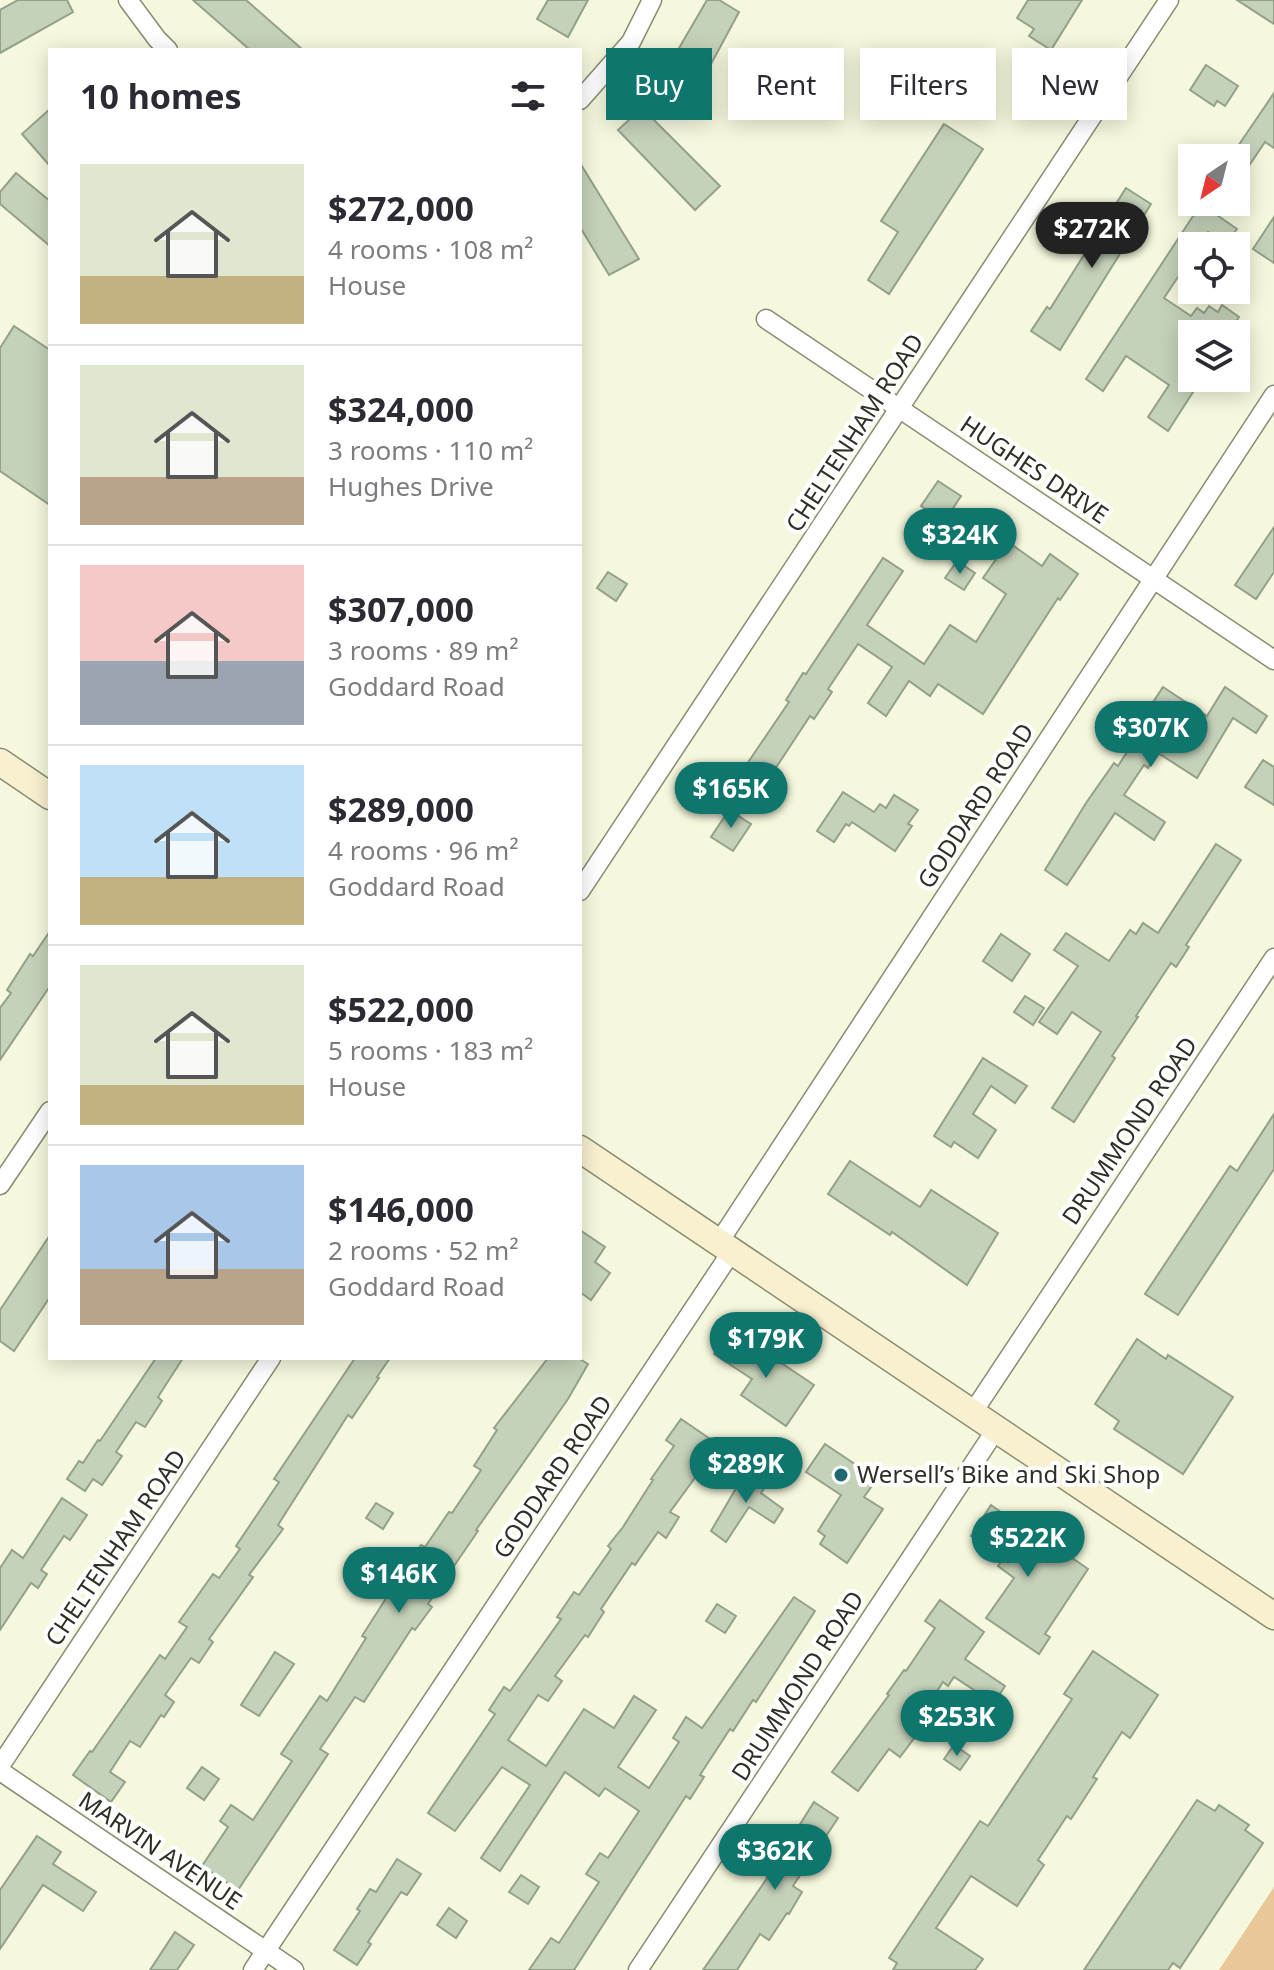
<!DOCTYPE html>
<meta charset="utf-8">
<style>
:root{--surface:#fff;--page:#f2f2f3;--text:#2b2b33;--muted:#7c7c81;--line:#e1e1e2;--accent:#0f766e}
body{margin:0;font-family:"Noto Sans",sans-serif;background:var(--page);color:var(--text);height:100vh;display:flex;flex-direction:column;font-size:30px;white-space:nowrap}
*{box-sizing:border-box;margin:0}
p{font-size:26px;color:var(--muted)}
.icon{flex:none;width:44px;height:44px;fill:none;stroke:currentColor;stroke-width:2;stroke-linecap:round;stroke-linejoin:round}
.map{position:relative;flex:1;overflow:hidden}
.panel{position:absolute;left:48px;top:48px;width:534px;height:1312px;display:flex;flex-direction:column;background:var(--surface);border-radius:0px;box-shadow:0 4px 20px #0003}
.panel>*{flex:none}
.banner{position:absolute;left:606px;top:48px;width:548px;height:72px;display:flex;gap:16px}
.needle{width:52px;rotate:215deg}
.tools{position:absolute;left:1178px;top:144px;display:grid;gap:16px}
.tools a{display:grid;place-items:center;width:72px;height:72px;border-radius:0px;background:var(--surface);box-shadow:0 4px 20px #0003;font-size:40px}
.price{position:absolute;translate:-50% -68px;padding:0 18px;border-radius:28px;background:var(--accent);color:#fff;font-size:26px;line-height:52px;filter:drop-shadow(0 2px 4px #0008)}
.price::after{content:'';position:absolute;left:50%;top:48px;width:24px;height:18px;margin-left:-12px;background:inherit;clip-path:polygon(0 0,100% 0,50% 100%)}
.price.selected{background:#222;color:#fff}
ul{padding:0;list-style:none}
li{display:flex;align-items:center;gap:24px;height:200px;padding:0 32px}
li+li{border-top:2px solid var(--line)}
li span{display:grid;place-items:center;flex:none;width:224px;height:160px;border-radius:0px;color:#555}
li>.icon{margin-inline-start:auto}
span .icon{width:96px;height:96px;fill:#fffc;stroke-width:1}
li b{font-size:34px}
h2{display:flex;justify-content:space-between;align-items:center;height:96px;padding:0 32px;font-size:34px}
.pill{padding:0 28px;border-radius:0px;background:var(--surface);box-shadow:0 4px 20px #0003;font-size:28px;line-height:72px}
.pill.selected{background:var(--accent);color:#fff}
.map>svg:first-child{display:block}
</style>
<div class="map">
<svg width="1274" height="1970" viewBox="0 0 1274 1970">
<rect width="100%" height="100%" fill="#f5f8dd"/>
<path fill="#e8c799" d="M1274,1887V1970H1219Z"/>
<g fill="#c5d2ba" stroke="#94a18a" stroke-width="2">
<path d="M18,0H67L73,12L0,53V10Z"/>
<path d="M193,0H246L303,50H250Z"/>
<path d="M548,0H588L568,37L537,19Z"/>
<path d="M707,0H719L739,12L696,92L664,74Z"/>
<path d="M1028,0H1082L1051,50L1029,36L1034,29L1017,18Z"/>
<path d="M1237,0H1274V24Z"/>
<path d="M1206,65L1238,86L1225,106L1217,101L1214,106L1190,90Z"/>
<path d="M1274,93V148L1265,142L1236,185V149Z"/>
<path d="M642,108L720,186L695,210L618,130Z"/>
<path d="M50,109V166L22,134Z"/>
<path d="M944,124L983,149L889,294L868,280L898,232L881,221Z"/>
<path d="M580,163L639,259L609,275L580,227Z"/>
<path d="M16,173L50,201V246L0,204V192Z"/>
<path d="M1126,188L1151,204L1060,350L1031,331L1047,307L1050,309Z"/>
<path d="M1201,204L1237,229L1226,244L1208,232L1199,246H1192V256L1164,298L1191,316L1197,308L1204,313L1209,306L1218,312L1222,305L1239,317L1228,334H1192V378H1202L1168,431L1148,417L1169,385L1126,356L1103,391L1086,379Z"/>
<path d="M1274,217V263L1253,249Z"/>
<path d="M14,326L50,350V505L0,471V348Z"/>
<path d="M938,481L961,496L944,522L921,506Z"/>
<path d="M1274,527V572L1256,599L1235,585Z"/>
<path d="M1008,542L1042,566L1050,554L1078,574L1060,600L1058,598L983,714L938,684L930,696L909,681L886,716L868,703L892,667L858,644L828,689L832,692L814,719L810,716L754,801L732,786L789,702L786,700L803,673L806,674L883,558L903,571L867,625L924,664L950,625L976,642L1006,594L983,578Z"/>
<path d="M957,561L975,573L964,590L945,578Z"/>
<path d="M608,572L627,584L616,601L597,588Z"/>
<path d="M1163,687L1207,716L1225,687L1267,716L1256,733L1233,718L1197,778L1158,753L1148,768L1144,765L1124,795L1165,822L1154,840L1115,813L1067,885L1045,870L1086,803L1114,763L1118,766L1152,713L1148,710Z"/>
<path d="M1263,760L1274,767V805L1245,787Z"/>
<path d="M843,792L874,812L880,804L886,808L894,795L918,810L908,824L912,826L895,851L852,822L849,826L846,824L834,842L817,831Z"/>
<path d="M729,810L751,824L733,851L711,837Z"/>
<path d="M1216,844L1241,860L1186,945L1189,947L1176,967L1171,963L1136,1016L1138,1017L1112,1056L1115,1058L1074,1122L1052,1108L1101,1032L1072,1012L1057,1034L1039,1022L1078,966L1054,950L1066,933L1109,961L1130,930L1136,934L1143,923L1158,933Z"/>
<path d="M50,931V986L0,1060V1008L11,993L7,990L30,954L33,956Z"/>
<path d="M1001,934L1030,954L1012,981L983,961Z"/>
<path d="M1025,996L1044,1008L1033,1025L1014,1012Z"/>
<path d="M983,1058L1027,1086L1015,1103L991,1086L973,1114L996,1130L978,1158L954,1142L951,1147L934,1136Z"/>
<path d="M1274,1114V1169L1178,1315L1145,1294L1230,1166L1237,1171Z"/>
<path d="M850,1161L920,1207L931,1190L998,1233L967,1285L892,1232L890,1235L828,1194Z"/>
<path d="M580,1230L605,1247L595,1262L610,1273L591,1300L580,1292Z"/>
<path d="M50,1235V1297L14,1351L0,1341V1310Z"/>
<path d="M729,1332L774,1364L777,1360L814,1385L786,1426L741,1395L752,1379L714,1354Z"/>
<path d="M1137,1339L1166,1359L1168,1355L1233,1397L1183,1474L1114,1429L1119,1421L1095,1404Z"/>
<path d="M156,1358H183L158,1397L162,1401L145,1427L136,1422L116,1452L122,1456L102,1485L93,1479L85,1491L67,1479L79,1461L83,1463L98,1440L100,1441Z"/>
<path d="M355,1358H390L377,1377L379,1378L352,1418L348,1415L278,1525L283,1529L249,1575L253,1577L209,1639L213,1642L199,1663L191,1658L165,1695L174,1702L164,1717L161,1715L140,1747L130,1741L110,1772L125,1782L111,1802L73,1775L90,1751L92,1752L160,1655L165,1659L187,1627L179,1622L213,1574L219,1578L240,1549L236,1546L279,1482L274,1479Z"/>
<path d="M548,1358H578L588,1364L568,1399L476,1530L478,1531L428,1604L432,1607L415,1630L412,1628L364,1702L355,1697L320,1749L328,1754L238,1890L202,1866L228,1827L220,1821L231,1805L253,1820L292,1761L281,1754L320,1696L327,1701L366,1638L362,1636L392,1589L401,1596L420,1569L409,1561L421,1545L425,1547L449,1512L452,1513L481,1470L474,1466L497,1430L494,1428Z"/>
<path d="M681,1419L719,1445L670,1512L679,1517L666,1538L658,1532L635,1565L632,1563L601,1609L604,1612L588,1637L585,1635L555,1676L562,1681L548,1701L538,1695L508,1740L546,1766L584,1709L614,1728L634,1696L656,1710L618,1767L649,1788L679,1742L673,1738L686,1717L702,1728L794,1597L815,1611L756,1702L753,1700L733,1731L730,1729L700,1775L704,1777L690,1799L686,1796L574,1970H529L551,1938L559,1943L599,1882L586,1874L600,1853L608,1858L639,1811L605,1788L599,1796L565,1772L500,1871L481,1858L530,1785L502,1767L455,1831L428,1813L495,1714L489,1710L504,1687L510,1691L561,1619L557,1617L574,1592L579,1595L611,1549L608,1546L623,1527L653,1480L651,1479L674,1446L666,1440Z"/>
<path d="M825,1444L877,1479L864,1497L883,1509L847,1563L820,1544L825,1536L818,1531L841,1495L806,1472Z"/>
<path d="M748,1468L769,1481L761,1493L783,1509L774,1523L749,1507L726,1542L711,1531Z"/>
<path d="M62,1498L87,1515L70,1540L64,1536L41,1570L47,1574L38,1588L31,1583L0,1630V1568L12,1550L23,1558Z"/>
<path d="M376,1503L393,1513L383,1529L366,1518Z"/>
<path d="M991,1505L1060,1554L1062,1551L1088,1569L1045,1634L1050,1637L1039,1654L986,1618L1014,1578L998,1566L1004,1558L971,1536Z"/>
<path d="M940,1600L984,1632L965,1659L1005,1686L994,1703L954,1677L948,1686L943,1682L912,1729L918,1733L900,1757L889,1749L858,1791L832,1772L889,1695L887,1694L904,1670L906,1671L935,1628L925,1621Z"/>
<path d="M717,1604L736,1616L725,1633L706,1621Z"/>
<path d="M1093,1651L1158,1695L1130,1738L1122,1732L1093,1777L1097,1779L1071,1819L1067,1816L1038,1860L1044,1865L1017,1906L971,1876L936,1928L983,1959L975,1970H893L897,1963L889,1958L980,1821L988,1826L1072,1699L1064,1694Z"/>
<path d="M275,1652L294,1664L259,1716L241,1705Z"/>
<path d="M954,1745L970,1756L960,1770L944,1759Z"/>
<path d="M202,1767L219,1779L204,1800L187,1788Z"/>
<path d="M1197,1800L1215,1811L1219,1805L1249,1825L1245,1830L1263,1843L1180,1968L1173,1963L1168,1970H1084Z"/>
<path d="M814,1802L838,1818L793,1886L802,1892L789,1914L787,1913L769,1940L760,1934L737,1970H703L782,1857L780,1856Z"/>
<path d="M37,1836L61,1852L53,1864L96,1892L83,1911L43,1885L0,1949V1890Z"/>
<path d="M397,1859L421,1874L407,1895L401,1892L368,1942L371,1944L357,1965L334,1950L360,1911L357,1909L370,1889L376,1892Z"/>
<path d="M521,1875L539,1887L528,1904L509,1892Z"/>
<path d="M449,1908L467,1921L456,1938L437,1925Z"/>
<path d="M175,1932L194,1945L177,1970H150Z"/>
</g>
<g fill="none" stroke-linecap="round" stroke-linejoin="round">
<g stroke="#898b73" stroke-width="21">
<g id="minor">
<path d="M128,0L157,39L168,50"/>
<path d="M580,100L631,42L652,0"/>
<path d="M766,319L1274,660"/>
<path d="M580,891L1169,0"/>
<path d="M0,1185L50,1111"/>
<path d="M719,1242L1274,395"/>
<path d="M973,1412L1274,958"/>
<path d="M0,1766L271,1358"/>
<path d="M0,1771L294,1970"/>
<path d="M253,1970L732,1251"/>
<path d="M638,1970L997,1428"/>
</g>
</g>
<g stroke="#898b73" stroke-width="29">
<g id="secondary">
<path d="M0,762L50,796"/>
<path d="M580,1149L1274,1616"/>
</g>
</g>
<use href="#minor" stroke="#fff" stroke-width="18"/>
<use href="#secondary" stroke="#f9f0d0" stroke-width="26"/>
</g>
<circle fill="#1d6970" stroke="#fff" stroke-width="3" cx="841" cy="1475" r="8"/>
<g text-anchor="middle" stroke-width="8" stroke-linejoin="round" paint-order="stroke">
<g font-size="24" fill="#2e2f25" stroke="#fff">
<text transform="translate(855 433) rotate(-57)" y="8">CHELTENHAM ROAD</text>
<text transform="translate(1034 470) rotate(34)" y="8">HUGHES DRIVE</text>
<text transform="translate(976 806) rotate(-57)" y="8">GODDARD ROAD</text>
<text transform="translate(1130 1131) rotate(-56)" y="8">DRUMMOND ROAD</text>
<text transform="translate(553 1477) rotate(-56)" y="8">GODDARD ROAD</text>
<text transform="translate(116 1548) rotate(-56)" y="8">CHELTENHAM ROAD</text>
<text transform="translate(798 1686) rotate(-57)" y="8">DRUMMOND ROAD</text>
<text transform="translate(160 1851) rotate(34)" y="8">MARVIN AVENUE</text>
</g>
<g font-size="24" fill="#2e2f25" stroke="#fff" text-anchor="start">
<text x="857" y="1483">Wersell’s Bike and Ski Shop</text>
</g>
</g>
</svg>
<div class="tools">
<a><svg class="needle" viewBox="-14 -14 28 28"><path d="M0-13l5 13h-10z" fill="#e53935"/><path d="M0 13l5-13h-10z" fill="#7c7c81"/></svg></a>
<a><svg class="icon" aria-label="locate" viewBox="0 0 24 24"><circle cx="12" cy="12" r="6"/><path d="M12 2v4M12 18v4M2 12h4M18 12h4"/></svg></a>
<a><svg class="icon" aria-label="layers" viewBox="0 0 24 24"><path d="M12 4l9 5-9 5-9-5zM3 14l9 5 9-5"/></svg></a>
</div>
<b class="price selected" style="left:1092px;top:270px">$272K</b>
<b class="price" style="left:960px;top:576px">$324K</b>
<b class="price" style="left:1151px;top:769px">$307K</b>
<b class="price" style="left:731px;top:830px">$165K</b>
<b class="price" style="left:766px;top:1380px">$179K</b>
<b class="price" style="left:746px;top:1505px">$289K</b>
<b class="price" style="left:1028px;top:1579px">$522K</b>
<b class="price" style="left:399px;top:1615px">$146K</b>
<b class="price" style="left:957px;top:1758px">$253K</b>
<b class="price" style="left:775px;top:1892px">$362K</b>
<div class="banner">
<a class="pill selected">Buy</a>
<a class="pill">Rent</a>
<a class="pill">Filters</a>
<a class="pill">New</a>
</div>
<section class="panel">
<h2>10 homes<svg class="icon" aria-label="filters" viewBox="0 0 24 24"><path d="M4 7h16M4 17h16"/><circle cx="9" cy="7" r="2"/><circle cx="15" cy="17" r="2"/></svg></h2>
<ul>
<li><span style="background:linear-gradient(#dfe7d0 70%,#c2b280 0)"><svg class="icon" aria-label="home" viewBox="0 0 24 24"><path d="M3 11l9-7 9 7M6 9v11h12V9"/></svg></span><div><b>$272,000</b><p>4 rooms · 108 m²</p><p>House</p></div></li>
<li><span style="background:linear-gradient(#dfe7d0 70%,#b9a48a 0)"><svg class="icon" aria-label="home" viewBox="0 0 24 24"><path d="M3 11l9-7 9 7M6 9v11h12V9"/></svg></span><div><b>$324,000</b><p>3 rooms · 110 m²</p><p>Hughes Drive</p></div></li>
<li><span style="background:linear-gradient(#f6c9c9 60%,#9aa5b1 0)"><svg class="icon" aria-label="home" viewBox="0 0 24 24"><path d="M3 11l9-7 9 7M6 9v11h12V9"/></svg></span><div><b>$307,000</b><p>3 rooms · 89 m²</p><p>Goddard Road</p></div></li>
<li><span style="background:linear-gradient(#bfe0f5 70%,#c2b280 0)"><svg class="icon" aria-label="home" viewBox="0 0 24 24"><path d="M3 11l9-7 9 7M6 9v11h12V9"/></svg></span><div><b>$289,000</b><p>4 rooms · 96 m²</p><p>Goddard Road</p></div></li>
<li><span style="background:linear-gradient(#dfe7d0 75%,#c2b280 0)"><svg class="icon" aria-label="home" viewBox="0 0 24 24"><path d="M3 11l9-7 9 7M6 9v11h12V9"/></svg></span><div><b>$522,000</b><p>5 rooms · 183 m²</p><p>House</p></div></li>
<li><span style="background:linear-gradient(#a9c7e8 65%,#b9a48a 0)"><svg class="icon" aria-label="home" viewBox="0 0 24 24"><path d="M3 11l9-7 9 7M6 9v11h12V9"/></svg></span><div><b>$146,000</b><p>2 rooms · 52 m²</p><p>Goddard Road</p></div></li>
</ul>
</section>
</div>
